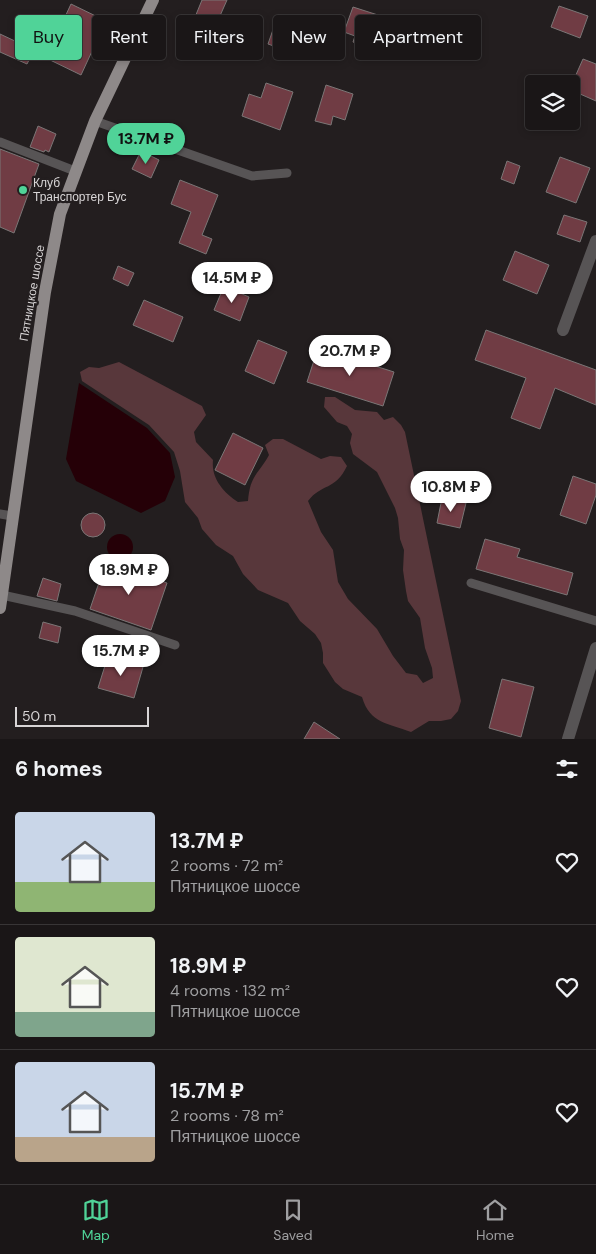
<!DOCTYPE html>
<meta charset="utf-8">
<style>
:root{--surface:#1a1617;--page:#231f20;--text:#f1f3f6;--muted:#9f9fa1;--line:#383536;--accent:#50d398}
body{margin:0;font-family:"DM Sans",sans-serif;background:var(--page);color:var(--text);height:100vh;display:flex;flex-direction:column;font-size:19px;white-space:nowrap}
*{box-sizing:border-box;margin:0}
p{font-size:16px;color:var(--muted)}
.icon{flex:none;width:28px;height:28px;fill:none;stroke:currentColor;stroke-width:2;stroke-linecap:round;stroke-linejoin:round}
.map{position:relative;height:739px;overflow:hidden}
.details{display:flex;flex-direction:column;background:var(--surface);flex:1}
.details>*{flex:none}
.top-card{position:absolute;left:15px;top:15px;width:566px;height:45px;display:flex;gap:10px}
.tools{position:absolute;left:525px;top:75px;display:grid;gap:10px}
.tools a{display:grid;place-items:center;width:55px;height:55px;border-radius:5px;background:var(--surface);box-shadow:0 2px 8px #0003,0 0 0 1px var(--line);font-size:25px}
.scale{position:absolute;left:15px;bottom:12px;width:134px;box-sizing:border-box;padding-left:5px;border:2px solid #d8d5d6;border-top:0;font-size:14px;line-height:18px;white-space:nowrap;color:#d8d5d6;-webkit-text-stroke:4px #231e1f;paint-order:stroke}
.price{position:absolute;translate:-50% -42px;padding:0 11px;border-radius:18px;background:#fff;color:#222;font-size:16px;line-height:32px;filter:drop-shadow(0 1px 2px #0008)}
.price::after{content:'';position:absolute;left:50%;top:30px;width:15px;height:11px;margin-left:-8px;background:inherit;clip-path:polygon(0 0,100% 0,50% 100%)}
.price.on{background:var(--accent);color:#111}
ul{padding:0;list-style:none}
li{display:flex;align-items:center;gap:15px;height:125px;padding:0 15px}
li+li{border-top:1px solid var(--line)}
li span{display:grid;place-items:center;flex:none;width:140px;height:100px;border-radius:5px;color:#555}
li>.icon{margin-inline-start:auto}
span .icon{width:60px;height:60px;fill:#fffc;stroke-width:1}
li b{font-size:21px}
h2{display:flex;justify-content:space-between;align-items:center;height:60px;padding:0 15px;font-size:21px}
.chip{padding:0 18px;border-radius:5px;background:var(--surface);box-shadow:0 2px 8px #0003,0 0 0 1px var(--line);font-size:18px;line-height:45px}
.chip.on{background:var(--accent);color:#111}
.tab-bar{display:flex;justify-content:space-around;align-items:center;height:70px;border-top:1px solid var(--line);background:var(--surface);font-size:14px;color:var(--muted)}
.tab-bar a{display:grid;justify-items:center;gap:2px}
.tab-bar .on{color:var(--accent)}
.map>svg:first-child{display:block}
</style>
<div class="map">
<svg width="596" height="739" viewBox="0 0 596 739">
<rect width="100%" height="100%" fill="#231e1f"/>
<path fill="#58373b" d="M119,362L202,406L206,415L194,432L196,442L213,460C211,478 223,492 238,502L248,501C250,475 258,475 269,455L265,445L273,439H283L321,459L330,456L341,457L347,466C335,491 322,483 308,501L321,532L333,550L338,582L348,599L377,629L393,656L406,673L417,675L423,683L433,678L432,668L425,648L420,618L408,601L406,591L403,570L404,550L400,539L398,518L395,508L377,472L353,454L350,443L352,434L347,426L337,422L324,407L325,397H335L355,410L377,412L384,420L393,417L401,425L405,432L461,701L458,711L451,719L441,721H429L411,732C388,723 370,724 362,697L343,689L335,682L323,663V653L321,643L315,634L300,621L288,603L258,590L243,574L233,556L216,545L202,529L198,518L185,502L180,471L174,452L149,425L82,381L80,372L89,367L99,368Z"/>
<g fill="#250007">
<path d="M79,383L147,428L170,453L175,477L165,501L141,513L76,481L66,459Z"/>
<circle cx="120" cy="547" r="13"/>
</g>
<g fill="#703c44" stroke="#7b7676">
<path d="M202,0H227L203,54L191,49L193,43L189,42L194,28L191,27Z"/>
<path d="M71,4L106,21L81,75L46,58Z"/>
<path d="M559,6L588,16L580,38L551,27Z"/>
<path d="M353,7L381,16L369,48L353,42L355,36L344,32Z"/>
<path d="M275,24L306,36L299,55L268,44Z"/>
<path d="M0,34L34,50L27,64L0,52Z"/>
<path d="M583,59L596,64V101L571,90V86Z"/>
<path d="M266,83L293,92L280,130L242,116L249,94L261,98Z"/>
<path d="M326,85L353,94L345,120L333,116L331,125L315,121Z"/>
<path d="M38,126L56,134L49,152L45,150L44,152L30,147Z"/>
<path d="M0,149L39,164L14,233L0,227Z"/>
<path d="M141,151L159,160L151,178L132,169Z"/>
<path d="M560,157L590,168L576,203L546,192Z"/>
<path d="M507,161L520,166L514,184L501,179Z"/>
<path d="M180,180L218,195L202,235L212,239L206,254L179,243L191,212L171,204Z"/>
<path d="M564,215L587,222L580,242L557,234Z"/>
<path d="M515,251L549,265L537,294L503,280Z"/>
<path d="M118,266L134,273L128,286L113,279Z"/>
<path d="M224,286L249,297L240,321L214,310Z"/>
<path d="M144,300L183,317L173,342L133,325Z"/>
<path d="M486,330L596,370V405L555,388L540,429L511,418L526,378L475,360Z"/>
<path d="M258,340L287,352L274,384L245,371Z"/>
<path d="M318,348L394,372L383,406L307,382Z"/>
<path d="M233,433L263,448L245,485L215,470Z"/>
<path d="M573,476L596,484V495L586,524L560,515Z"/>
<path d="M442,498L466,503L460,528L437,523Z"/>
<circle cx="93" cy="525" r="12"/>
<path d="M485,539L520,549L517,557L573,573L567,595L476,569Z"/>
<path d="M106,562L167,583L151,630L90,609Z"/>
<path d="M43,578L61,584L57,601L37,596Z"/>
<path d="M43,622L61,627L58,643L39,638Z"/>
<path d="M108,656L143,667L134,698L98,688Z"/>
<path d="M502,679L534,687L521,737L489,728Z"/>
<path d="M314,722L340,739H304Z"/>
</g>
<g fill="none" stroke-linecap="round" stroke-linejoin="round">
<g stroke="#575455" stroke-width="9">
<path d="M95,121L252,176L287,173"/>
<path d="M0,142L75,171"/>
<path d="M0,514L12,516"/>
<path d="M471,583L596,621"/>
<path d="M2,595L75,611L175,645"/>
</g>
<g stroke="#575455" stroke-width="12">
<path d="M563,330L596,241"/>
<path d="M568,739L596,648"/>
</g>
<path stroke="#8e8989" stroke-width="12" d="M0,608L45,292L60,214L95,121L153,0"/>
</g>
<circle fill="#50d398" stroke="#231e1f" stroke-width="2" cx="23" cy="190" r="5"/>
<g text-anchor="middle" stroke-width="4.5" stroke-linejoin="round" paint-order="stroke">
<g font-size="12" fill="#d8d5d6" stroke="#231e1f" text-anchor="start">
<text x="33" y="187">Клуб<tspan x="33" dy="14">Транспортер Бус</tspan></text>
</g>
<g font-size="12" fill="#d8d5d6" stroke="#231e1f">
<text transform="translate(32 293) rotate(-80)" y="4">Пятницкое шоссе</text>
</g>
</g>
</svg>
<div class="tools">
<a><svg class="icon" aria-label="layers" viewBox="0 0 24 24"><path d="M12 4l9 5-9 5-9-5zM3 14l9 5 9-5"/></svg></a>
</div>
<div class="scale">50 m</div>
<b class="price on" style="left:146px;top:165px">13.7M ₽</b>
<b class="price" style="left:232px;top:304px">14.5M ₽</b>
<b class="price" style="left:350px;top:377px">20.7M ₽</b>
<b class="price" style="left:451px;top:513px">10.8M ₽</b>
<b class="price" style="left:129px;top:596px">18.9M ₽</b>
<b class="price" style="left:121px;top:677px">15.7M ₽</b>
<div class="top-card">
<a class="chip on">Buy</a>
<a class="chip">Rent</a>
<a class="chip">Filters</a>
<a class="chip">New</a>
<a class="chip">Apartment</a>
</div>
</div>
<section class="details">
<h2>6 homes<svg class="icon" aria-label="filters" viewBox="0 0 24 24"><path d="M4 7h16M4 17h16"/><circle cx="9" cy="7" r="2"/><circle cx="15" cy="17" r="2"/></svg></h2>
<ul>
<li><span style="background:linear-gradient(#c9d6e8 70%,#8fb573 0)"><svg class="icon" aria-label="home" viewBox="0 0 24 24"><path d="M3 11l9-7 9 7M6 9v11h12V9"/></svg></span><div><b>13.7M ₽</b><p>2 rooms · 72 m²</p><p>Пятницкое шоссе</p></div><svg class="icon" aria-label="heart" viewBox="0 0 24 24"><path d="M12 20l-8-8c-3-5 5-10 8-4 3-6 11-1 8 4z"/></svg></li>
<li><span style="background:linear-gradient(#dfe7d0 75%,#7fa58c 0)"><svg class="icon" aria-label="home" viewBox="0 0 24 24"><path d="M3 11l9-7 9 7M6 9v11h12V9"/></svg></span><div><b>18.9M ₽</b><p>4 rooms · 132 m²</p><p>Пятницкое шоссе</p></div><svg class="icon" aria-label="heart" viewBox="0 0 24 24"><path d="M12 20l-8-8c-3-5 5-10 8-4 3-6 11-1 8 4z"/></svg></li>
<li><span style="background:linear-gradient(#c9d6e8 75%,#b9a48a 0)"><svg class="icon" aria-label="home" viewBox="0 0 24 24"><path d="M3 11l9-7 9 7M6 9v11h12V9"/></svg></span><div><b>15.7M ₽</b><p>2 rooms · 78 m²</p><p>Пятницкое шоссе</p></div><svg class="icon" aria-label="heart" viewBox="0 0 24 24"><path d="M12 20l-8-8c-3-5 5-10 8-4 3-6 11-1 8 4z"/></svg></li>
</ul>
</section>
<nav class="tab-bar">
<a class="on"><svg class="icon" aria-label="map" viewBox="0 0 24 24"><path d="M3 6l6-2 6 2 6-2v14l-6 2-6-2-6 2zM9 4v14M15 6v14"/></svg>Map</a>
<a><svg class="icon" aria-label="saved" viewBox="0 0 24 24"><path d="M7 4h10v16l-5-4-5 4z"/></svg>Saved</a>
<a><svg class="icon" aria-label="home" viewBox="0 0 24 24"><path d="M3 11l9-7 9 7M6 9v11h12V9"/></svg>Home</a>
</nav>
